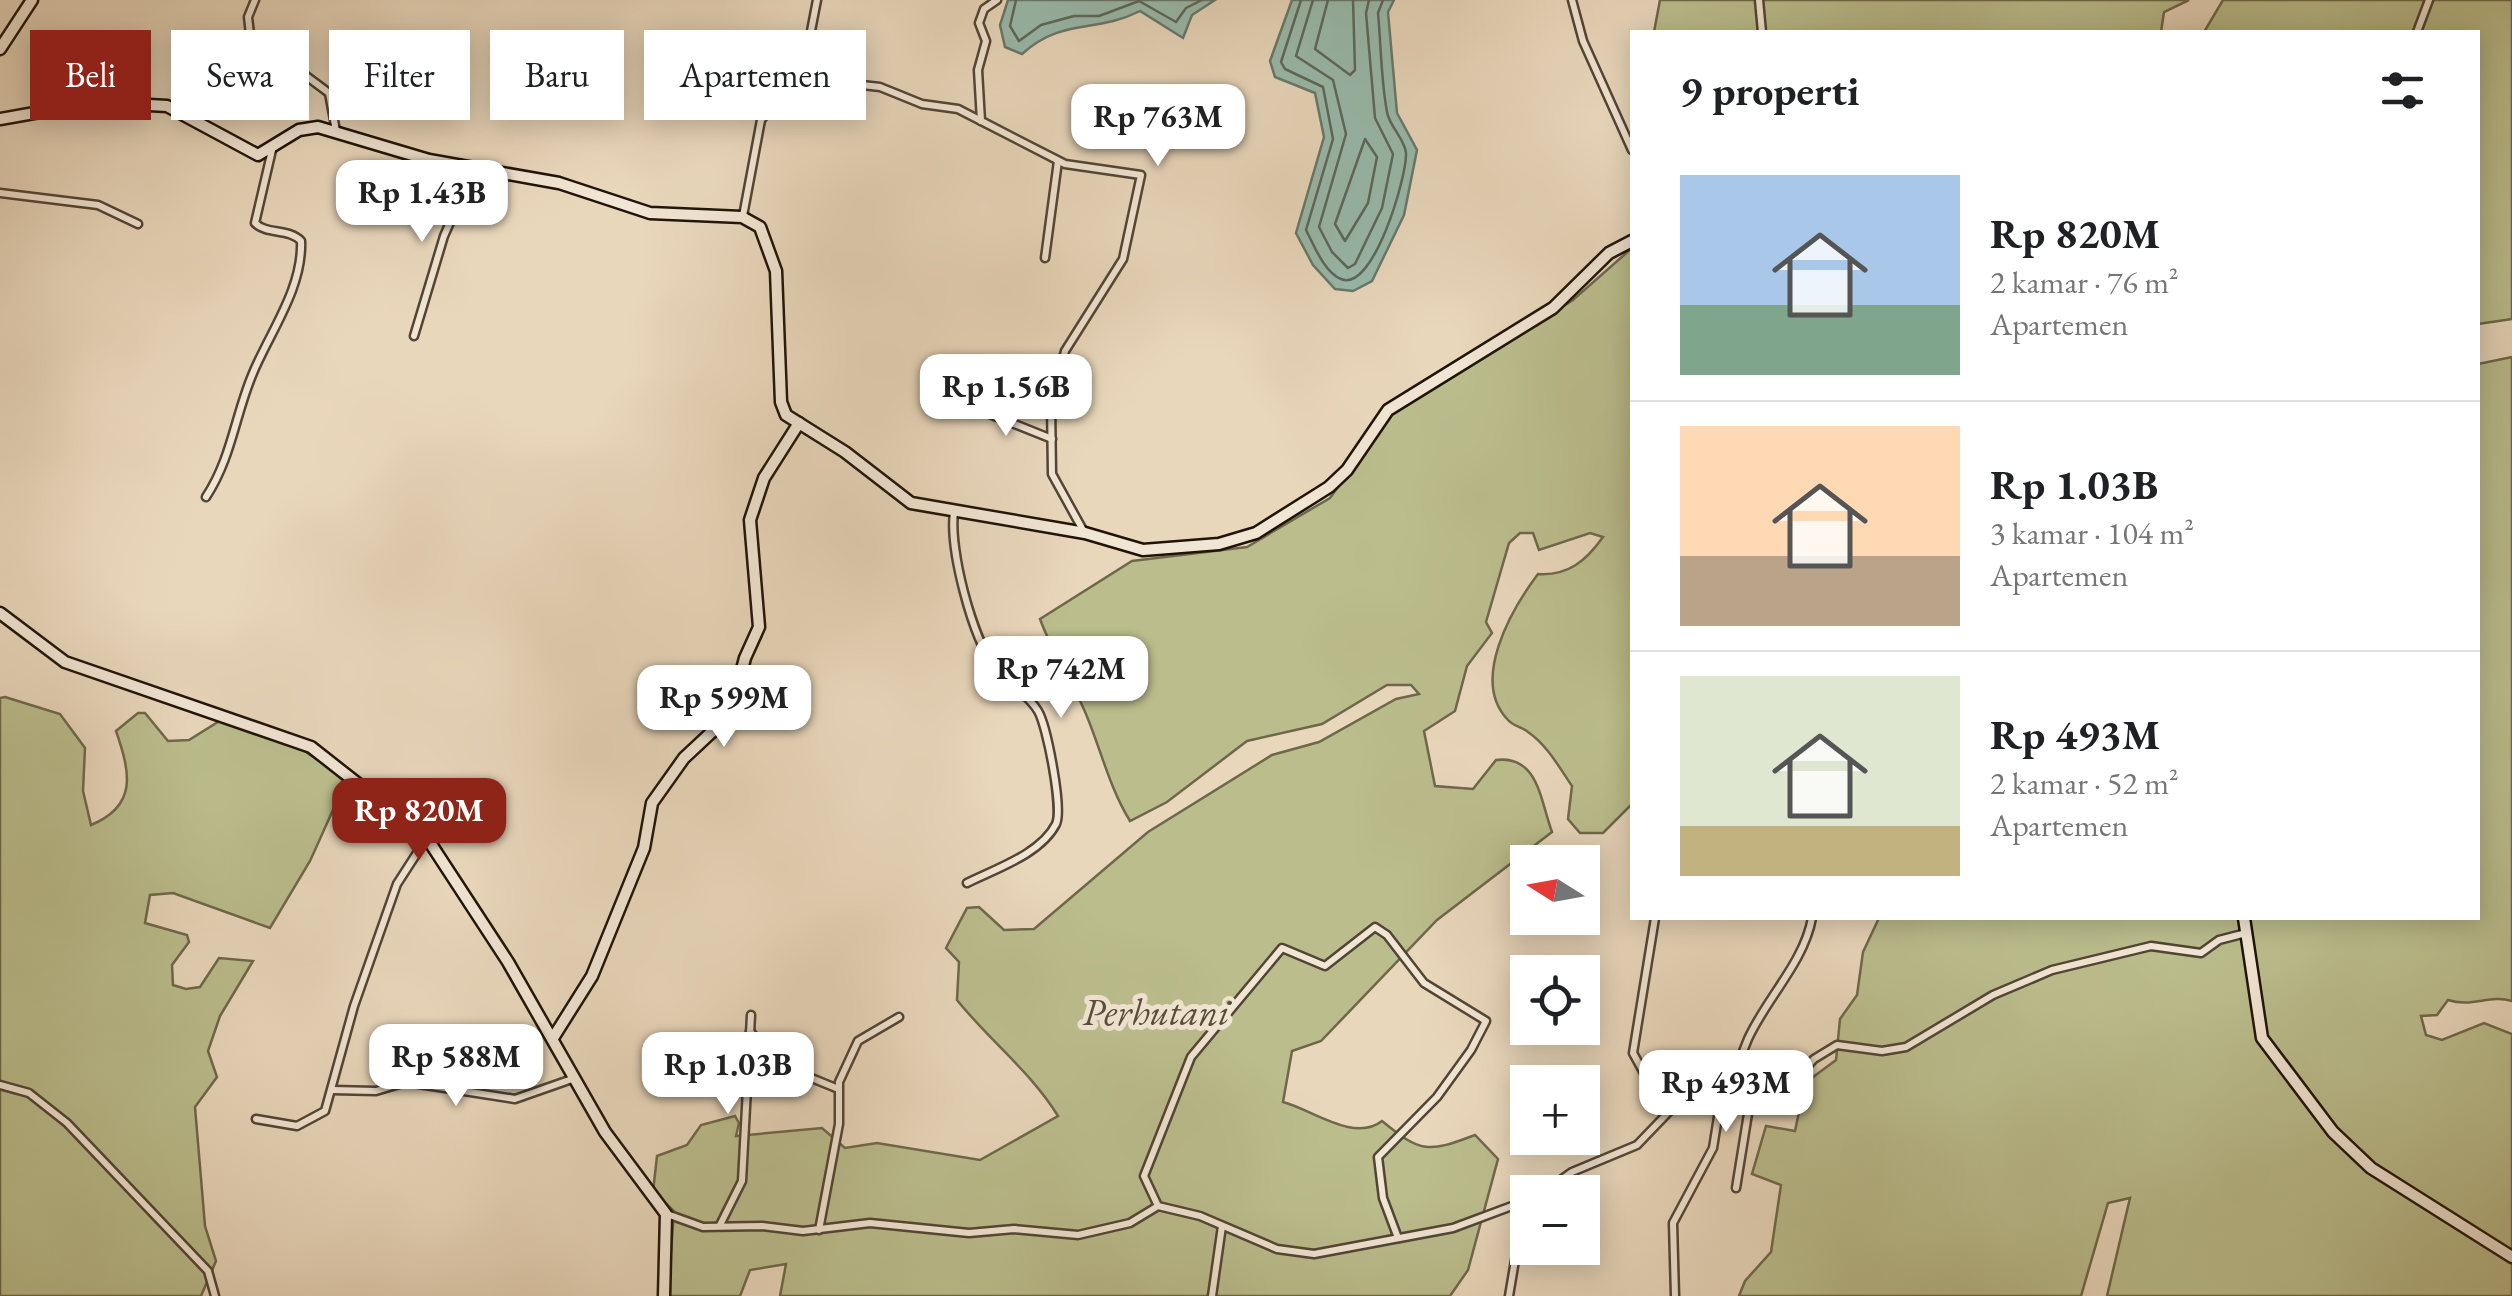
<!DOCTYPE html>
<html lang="id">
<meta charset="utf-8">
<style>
:root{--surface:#fff;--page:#f6f6f6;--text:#202124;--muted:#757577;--line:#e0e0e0;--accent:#8f2418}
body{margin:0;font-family:"EB Garamond",serif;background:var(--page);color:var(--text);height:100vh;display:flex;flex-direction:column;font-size:38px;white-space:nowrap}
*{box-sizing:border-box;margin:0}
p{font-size:32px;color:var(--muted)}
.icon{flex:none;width:55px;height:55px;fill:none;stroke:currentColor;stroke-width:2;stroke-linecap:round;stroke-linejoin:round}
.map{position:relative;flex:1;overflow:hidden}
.sheet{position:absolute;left:1630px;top:30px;width:850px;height:890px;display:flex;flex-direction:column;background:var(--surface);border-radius:0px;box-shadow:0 5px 25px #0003}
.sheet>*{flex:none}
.hud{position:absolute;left:30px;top:30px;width:950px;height:90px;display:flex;gap:20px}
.needle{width:65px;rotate:281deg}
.controls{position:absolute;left:1510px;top:845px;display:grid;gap:20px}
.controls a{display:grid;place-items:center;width:90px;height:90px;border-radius:0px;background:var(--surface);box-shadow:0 5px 25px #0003;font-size:50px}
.price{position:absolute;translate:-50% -85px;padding:0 22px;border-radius:20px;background:#fff;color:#222;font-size:32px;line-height:65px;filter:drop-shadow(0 2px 5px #0008)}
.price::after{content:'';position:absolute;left:50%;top:60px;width:30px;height:22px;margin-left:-15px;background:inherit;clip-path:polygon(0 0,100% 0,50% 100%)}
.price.current{background:var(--accent);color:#fff}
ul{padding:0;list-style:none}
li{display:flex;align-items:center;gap:30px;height:250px;padding:0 50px}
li+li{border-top:2px solid var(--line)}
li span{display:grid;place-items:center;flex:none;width:280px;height:200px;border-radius:0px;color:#555}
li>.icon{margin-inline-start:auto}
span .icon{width:120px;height:120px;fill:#fffc;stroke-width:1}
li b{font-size:42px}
h2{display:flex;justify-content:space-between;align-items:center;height:120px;padding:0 50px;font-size:42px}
.chip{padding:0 35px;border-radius:0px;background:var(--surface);box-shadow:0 5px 25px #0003;font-size:35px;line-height:90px}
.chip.current{background:var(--accent);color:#fff}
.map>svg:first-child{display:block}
</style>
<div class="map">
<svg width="2512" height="1296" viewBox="0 0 2512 1296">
<rect width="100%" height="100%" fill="#e9d7bc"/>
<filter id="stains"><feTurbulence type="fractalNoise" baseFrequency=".002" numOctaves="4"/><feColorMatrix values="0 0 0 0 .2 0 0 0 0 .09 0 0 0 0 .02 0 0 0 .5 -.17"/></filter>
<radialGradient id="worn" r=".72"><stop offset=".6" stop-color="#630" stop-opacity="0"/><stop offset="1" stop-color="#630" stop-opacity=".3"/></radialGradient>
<g fill="#bbbd8d" stroke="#6e684a" stroke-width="2.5">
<path d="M1660,0H2189L2164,12L2161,32H1654Z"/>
<path d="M2223,0H2512V319L2478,324V32H2204Z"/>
<path d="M1632,248V804L1603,833H1580L1568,819L1572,786C1559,767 1547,745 1528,732C1522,727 1513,726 1508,720C1470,681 1511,610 1538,574C1568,576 1586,561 1603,537L1590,533L1539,550L1533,533H1520L1509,543L1486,622L1492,633L1467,666L1455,711L1424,731L1435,786L1473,789L1496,760C1538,755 1540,799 1552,832L1437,920L1321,1041L1292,1051L1283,1102C1311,1109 1354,1143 1382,1121C1421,1153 1428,1153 1475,1135L1498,1159L1468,1270L1450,1296H780L786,1264L750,1270L740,1296H668L674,1211L653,1192L657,1156L687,1145L701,1125L735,1116L739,1123L736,1136L822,1128L845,1148L877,1143L980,1160L1058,1116C1031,1072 989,1040 957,1000L959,962L946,948L967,908L979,907L1004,930L1034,929L1148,832L1272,755L1319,742L1396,699L1419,694L1411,685H1387L1322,724L1247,741L1167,802L1130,821C1110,788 1102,754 1088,719C1074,683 1053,655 1040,619L1132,561L1247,547L1330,498L1391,414L1573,300Z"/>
<path d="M2512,357V1001C2490,994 2472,1008 2448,1000L2437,1015L2421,1016L2426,1035L2442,1040L2484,1023L2512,1034V1296H2107L2130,1198L2108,1203L2081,1296H1739L1745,1281L1771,1252L1781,1185L1752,1174L1766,1126L1795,1131L1805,1083L1836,1060L1840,1019L1857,995L1863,952L1879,918H2478V364Z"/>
<path d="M5,697L60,714L85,748L83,791L91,825C137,806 131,774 116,731L138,713H145L168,741L189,740L226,717L283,737L347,779L310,861L270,928L173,893L150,895L145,923L187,935L189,942L172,965L173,985L186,989L200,987L219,958L253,961L220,1016L208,1051L217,1077L195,1107L205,1226L216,1261L201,1296H0V698Z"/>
</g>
<g fill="#98baac" stroke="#68786a" stroke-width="2.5">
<path d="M1008,0H1215L1192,15L1183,38L1140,11C1095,34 1063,17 1022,54L1005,47L1000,25Z"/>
<path d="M1292,0H1394L1388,12L1397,113L1417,150L1404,215L1372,281L1353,291L1335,289L1313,265L1296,233L1324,137L1315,93L1275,77L1270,61Z"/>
</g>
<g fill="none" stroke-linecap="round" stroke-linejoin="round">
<g stroke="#5c675a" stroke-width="2.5">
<path d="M1016,0L1010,26L1019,41L1041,25L1074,16H1099L1139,1L1176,22L1186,8L1202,0"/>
<path d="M1301,0L1281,62L1285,69L1323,87L1333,139L1306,230C1314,245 1324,272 1341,279C1373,293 1407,177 1406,153C1405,139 1389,126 1387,112C1381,80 1381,45 1378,13L1383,0"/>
<path d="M1313,0L1296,56L1333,80L1346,134L1319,227L1332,252L1348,268L1355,264L1382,208L1393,154L1375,118L1366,13L1369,0"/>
<path d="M1328,0L1315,49L1350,75L1355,70L1353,0"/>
<path d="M1365,139L1377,157L1368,203L1345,241L1335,224Z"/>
</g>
<g stroke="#524535" stroke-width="11">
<g id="street">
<path d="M255,0L248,17L250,34L329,93L336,131"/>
<path d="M1572,0L1583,41L1632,150"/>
<path d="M1759,0L1762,32"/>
<path d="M2417,32L2429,0"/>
<path d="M799,78L880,87L922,104L958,109L1065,164L1141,175L1123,259L1065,351L1051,403L1052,474L1084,532"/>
<path d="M981,121L978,70L986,41L979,23L984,9L997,0"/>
<path d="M0,193L98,205L138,224"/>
<path d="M743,216L761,120L804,67L817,0"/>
<path d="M1045,258L1058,161"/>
<path d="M414,336L444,236L473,170"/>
<path d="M972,407L1052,439"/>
<path d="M206,497C232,457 235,415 253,373C270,332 303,288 301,241C289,228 267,235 255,223L272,150"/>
<path d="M954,512C949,549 972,638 995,667C1008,683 1028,694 1038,711C1047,726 1063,809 1056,824C1041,854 995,869 967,883"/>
<path d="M1655,918L1633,1053L1644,1073L1686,1093"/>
<path d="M750,1031L766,1051L795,1062L804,1075L836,1088"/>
<path d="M0,1085L29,1093L67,1123L208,1271L215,1296"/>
<path d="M1738,1089C1733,1025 1801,979 1812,918"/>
<path d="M332,1090L376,1091L406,1082L515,1099L572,1079"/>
<path d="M256,1119L297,1126L325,1111L354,1006L397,884L426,839"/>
<path d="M1736,1188L1752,1089"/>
<path d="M1544,1192L1572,1172L1637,1145L1687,1093L1788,1087L1814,1059L1837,1045L1882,1051L1906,1047L1993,995L2052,970L2151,946L2201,953L2219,940L2246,933"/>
<path d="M1158,1206L1144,1176L1191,1057L1282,948L1325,966L1375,927L1387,935L1424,983L1486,1021L1471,1050L1437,1097L1378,1157L1383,1198L1398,1238"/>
<path d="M667,1214L703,1227L762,1226L803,1231L870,1223L969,1233L1014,1229L1078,1235L1130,1223L1158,1206L1200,1216L1277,1249L1314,1254L1453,1228L1528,1200"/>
<path d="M720,1225L742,1181L751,1015"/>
<path d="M819,1230L839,1124V1082L858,1041L899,1017"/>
<path d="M1212,1296L1222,1226"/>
<path d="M1509,1296L1525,1201"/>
<path d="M1675,1296L1673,1223L1713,1148L1722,1092"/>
</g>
</g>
<g stroke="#201408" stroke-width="15">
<g id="secondary">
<path d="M0,49L32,0"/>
<path d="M0,119L96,102L167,106L258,155L299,130L318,127L429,160L559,183L650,213L742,217L760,227L776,271L781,402L786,415L845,452L911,503L1085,533L1143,550L1219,544L1256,533L1329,487L1347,470L1388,410L1553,308L1609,253L1632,241"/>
<path d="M0,613L65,662L311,747L427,838L508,962L605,1132L666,1214L664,1296"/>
<path d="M2244,918L2262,1038L2333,1132L2371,1168L2512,1257"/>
<path d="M553,1038L592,976L644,848L652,803L684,758L730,715L745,658L759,627L750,520L764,478L799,423"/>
</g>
</g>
<use href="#street" stroke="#f1e5d3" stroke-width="6"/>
<use href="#secondary" stroke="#f1e5d3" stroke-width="10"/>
</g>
<g text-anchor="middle" stroke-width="10" stroke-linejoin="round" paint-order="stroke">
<g font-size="38" font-style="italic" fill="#564f37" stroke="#f1e5d3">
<text x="1156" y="1025">Perhutani</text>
</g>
</g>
<rect width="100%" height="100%" filter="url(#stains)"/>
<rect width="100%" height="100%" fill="url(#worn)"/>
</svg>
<div class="controls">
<a><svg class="needle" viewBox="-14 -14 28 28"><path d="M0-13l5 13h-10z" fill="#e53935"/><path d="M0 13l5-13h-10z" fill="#757577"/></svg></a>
<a><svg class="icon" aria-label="locate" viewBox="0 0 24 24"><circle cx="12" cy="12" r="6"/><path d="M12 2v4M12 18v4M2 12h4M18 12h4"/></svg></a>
<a>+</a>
<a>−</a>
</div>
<b class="price" style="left:1158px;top:169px">Rp 763M</b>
<b class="price" style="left:422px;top:245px">Rp 1.43B</b>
<b class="price" style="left:1006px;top:439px">Rp 1.56B</b>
<b class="price" style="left:1061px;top:721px">Rp 742M</b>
<b class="price" style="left:724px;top:750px">Rp 599M</b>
<b class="price current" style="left:419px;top:863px">Rp 820M</b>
<b class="price" style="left:456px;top:1109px">Rp 588M</b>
<b class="price" style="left:728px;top:1117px">Rp 1.03B</b>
<b class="price" style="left:1726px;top:1135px">Rp 493M</b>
<div class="hud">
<a class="chip current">Beli</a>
<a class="chip">Sewa</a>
<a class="chip">Filter</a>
<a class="chip">Baru</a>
<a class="chip">Apartemen</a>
</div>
<section class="sheet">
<h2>9 properti<svg class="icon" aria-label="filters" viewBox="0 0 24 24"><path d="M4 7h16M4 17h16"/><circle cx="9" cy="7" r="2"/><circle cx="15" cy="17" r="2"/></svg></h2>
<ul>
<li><span style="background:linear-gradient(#a9c7e8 65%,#7fa58c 0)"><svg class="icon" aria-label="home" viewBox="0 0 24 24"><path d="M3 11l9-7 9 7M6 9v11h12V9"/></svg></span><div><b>Rp 820M</b><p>2 kamar · 76 m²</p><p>Apartemen</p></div></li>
<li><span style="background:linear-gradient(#ffd9b3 65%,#b9a48a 0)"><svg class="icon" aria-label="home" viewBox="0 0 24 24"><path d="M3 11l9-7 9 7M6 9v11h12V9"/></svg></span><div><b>Rp 1.03B</b><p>3 kamar · 104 m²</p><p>Apartemen</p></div></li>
<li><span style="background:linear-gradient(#dfe7d0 75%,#c2b280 0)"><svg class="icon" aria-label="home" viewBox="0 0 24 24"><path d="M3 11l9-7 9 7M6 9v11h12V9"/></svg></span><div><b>Rp 493M</b><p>2 kamar · 52 m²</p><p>Apartemen</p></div></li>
</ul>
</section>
</div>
